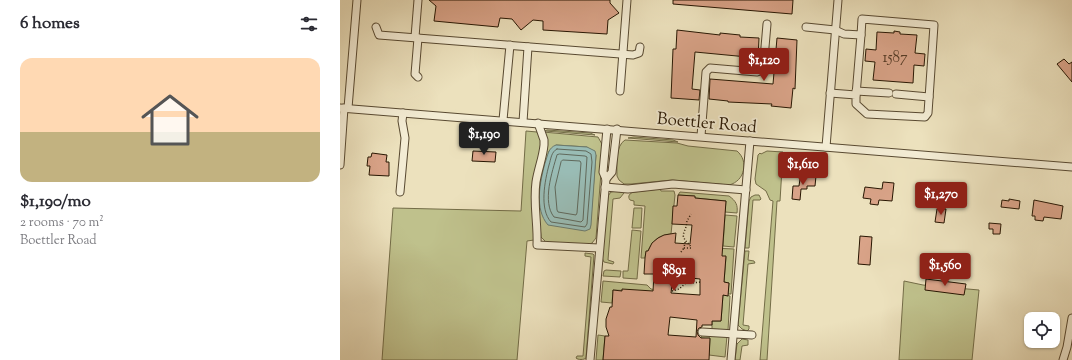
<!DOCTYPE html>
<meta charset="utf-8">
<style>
:root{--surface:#fff;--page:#f7f7f7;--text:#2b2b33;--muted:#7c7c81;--line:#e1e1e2;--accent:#8f2418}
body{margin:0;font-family:"Sorts Mill Goudy",serif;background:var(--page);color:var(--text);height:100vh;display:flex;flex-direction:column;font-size:15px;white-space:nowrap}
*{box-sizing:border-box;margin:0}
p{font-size:13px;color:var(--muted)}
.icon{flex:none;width:22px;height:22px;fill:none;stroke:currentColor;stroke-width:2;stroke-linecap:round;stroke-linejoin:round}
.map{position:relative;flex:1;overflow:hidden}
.details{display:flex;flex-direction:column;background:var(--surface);width:340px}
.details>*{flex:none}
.buttons{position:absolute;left:684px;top:312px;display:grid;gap:8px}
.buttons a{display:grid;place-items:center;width:36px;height:36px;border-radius:8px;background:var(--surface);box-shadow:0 1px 3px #0004;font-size:20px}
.price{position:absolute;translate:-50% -34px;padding:0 9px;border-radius:4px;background:var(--accent);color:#fff;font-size:13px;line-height:26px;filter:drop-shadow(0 1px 2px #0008)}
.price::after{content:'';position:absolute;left:50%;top:24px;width:12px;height:9px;margin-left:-6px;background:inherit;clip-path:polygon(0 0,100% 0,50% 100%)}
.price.active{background:#222;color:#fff}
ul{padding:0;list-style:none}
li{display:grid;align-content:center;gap:8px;height:212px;padding:0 20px}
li+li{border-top:1px solid var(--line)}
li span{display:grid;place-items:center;height:124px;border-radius:12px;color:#555}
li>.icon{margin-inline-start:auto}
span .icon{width:72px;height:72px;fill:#fffc;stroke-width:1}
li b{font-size:17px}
h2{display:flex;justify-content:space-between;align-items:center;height:48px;padding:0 20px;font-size:17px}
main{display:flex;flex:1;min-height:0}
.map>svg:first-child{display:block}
</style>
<main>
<section class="details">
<h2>6 homes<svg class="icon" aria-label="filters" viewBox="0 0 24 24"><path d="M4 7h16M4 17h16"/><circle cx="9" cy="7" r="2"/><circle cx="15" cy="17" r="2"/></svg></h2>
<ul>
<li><span style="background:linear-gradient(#ffd9b3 60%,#c2b280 0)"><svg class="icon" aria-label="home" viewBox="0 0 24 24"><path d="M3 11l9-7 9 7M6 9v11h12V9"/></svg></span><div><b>$1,190/mo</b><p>2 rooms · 70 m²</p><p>Boettler Road</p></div></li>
</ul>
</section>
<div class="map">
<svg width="732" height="360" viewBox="0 0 732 360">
<rect width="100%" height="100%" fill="#ece1bd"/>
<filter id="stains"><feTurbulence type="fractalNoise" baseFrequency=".005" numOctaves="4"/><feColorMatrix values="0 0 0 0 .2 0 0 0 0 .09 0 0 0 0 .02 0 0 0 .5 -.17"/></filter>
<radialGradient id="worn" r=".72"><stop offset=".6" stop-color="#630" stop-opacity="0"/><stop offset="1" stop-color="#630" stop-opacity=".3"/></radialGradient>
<g fill="#bfc18c" stroke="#736c47" fill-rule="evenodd">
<path d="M207,130L250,133L255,135L205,131Z"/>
<path d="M186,131L197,132L201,138L194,240L187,241L177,360H42L53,208L181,211Z"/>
<path d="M203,132L258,137L263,146L256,238L252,243L249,245L206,242L201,237L200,225L197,206ZM216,145L247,147L256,155L250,227L200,193V184L209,151Z"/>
<path d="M294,137L333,140L338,142L288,138Z"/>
<path d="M285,140L337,143L348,146L397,151C409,161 405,181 389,185L332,180L291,184H284L279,180L277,176C277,166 275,146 285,140Z"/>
<path d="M427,151L443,152L440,201H437L427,360H420L433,201L430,200L426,191L416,184L415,179L418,155L420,153L421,154Z"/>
<path d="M320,189L321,191H334L335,195L331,234C319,235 312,241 308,251L306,252L305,258H301L305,206L294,205V201L290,200C287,196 290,193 294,192Z"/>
<path d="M277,191L284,193L280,198L273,199L268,260L274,262L273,264L264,262L262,258L268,196L271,192Z"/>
<path d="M340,192L389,196C396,201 398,205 397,213L385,212L386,201L355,198L354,196L338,195Z"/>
<path d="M415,195H419L421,199L420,200H413L409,248H405L409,201L411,197Z"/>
<path d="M294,208H302L301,228H292Z"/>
<path d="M385,215L397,216L394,247L383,246Z"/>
<path d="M292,230L301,231L297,279L283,278V271H288Z"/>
<path d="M374,248L394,249L391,294H388L389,283L384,282L386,257L373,255Z"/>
<path d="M405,251H409L408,260L414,261L415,263L408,264L403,325L409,326V329L407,331L402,329L398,325Z"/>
<path d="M245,253L253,254L254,255L246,358C244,360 238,360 236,358L237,356H243L251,257L245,256Z"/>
<path d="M266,270L281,271L280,277L263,276L264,271Z"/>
<path d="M263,281L307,285L311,289L317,290V292L273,290L272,303L261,302Z"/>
<path d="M564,281L583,285L639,290L632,360H559Z"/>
<path d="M383,295L390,296L388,330L372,329V321H381Z"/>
<path d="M362,334L387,336L385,357L369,355L370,339L361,338Z"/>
<path d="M258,335L265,336L263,360H256Z"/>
<path d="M402,339L408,340V345L402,346L400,360H395L397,344Z"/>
</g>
<path fill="#99bcb5" stroke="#6b7a6d" d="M216,145L247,147L255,151L256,155L251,225L250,229L245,231L208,225C194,209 200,182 205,163C208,155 208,148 216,145Z"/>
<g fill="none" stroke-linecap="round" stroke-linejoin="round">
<g stroke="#60695c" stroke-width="1">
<path d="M217,149L246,151L251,154L252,162L247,224L245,227L211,222C199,209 205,180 209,165C211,159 211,152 217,149Z"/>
<path d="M220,154L245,156L247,157L243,220L241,222L214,217C202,202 212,172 217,155Z"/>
<path d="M223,160L240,161L241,163L237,213L236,215L218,212L217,210L215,187L221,162Z"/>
</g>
</g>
<g fill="#d9a388" stroke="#271602" fill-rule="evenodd">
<path d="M89,0H270V3L279,13L268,20L267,34L203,30V21L193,20L181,30L172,19L160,18L158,27L94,21L96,6Z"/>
<path d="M333,0H453L452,14L333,4Z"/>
<path d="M337,30L380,35V33L400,35V37L419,38L418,58L355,52L352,89L360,90L359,100L331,98L333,49H336Z"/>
<path d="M554,31L560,32V34L577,35L575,53L585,54L584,66L574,65L573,83L533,80L535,62L525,61L526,49L536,50L537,32L554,33Z"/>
<path d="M437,38L457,40L455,89L453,88L451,108L431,106L432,104L388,102V101L369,99L370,79L433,84Z"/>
<path d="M724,59L729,64L732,62V82L717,64Z"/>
<path d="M133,151L156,152L155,162L132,161Z"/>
<path d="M32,153L47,155L46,162H49V176L29,175L30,166H27L28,157H31Z"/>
<path d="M462,175L476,176L475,186H467V189H461L460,200L452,199L453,186H459L460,179L462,180Z"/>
<path d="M543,182L554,183L552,201L539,200L538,205L530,204L531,199L523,198L525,187L542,189Z"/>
<path d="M585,190L591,191L593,194L600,195L599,206L584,205Z"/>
<path d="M338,195L355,196V198L386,201L382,256H386L384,282L389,283L388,296L383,295L381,321H372V325H362V327L359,328L357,331L358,335L361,338H370L369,360H263L265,336H269L266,327V319L270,307H272L273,290L282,291V289L313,291L314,274H304L305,258L306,251H308L312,243L318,238L324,235L336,233L335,243L350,244L352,225L332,224L333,206H337ZM333,276L360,279V295L331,293ZM330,317L357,320L356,337L328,335Z"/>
<path d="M669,199L680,201L679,209L661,207L662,200L669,201Z"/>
<path d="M694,200L723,206L721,219L704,217L703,221L695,220V216H692Z"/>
<path d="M597,209H606L604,223L595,222Z"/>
<path d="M649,223L661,224L660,234H653V229H649Z"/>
<path d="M520,236L532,237L530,265L518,264Z"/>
<path d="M586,279L626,284L624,295L585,290Z"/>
</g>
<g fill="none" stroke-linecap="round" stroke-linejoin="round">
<g stroke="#584931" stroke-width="9">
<g id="minor">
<path d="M36,27L39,35L293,55L299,53L300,47"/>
<path d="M466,27L495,30L504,34L521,35L522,19L594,25L588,113L585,117L527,114L516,104V95L490,93"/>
<path d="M75,37L78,0"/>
<path d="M78,38L75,74L78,77"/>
<path d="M280,91L287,0"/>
<path d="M516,91L549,93"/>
<path d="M556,94L589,97"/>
<path d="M516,95L521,35"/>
<path d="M0,108L732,167"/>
<path d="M8,108L17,0"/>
<path d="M163,120L170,45"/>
<path d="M183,122L188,47"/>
<path d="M198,123L204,140V145C203,157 198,169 196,182C193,203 198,224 197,245L259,248"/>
<path d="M361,136L366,72L370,68L417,72L423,70L427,24"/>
<path d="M486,147L498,0"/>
<path d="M0,165L4,108"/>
<path d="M266,179L272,172L277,129"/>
<path d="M265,187L288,189L333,184L406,190"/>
<path d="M60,192L65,138L62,121L63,113"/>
<path d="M362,332L412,335"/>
<path d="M250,360L266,179L263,172L267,129"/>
<path d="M391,360L410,141"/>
<path d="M723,360L727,347L732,318"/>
</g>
</g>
<g stroke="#271602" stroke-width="1.5" stroke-dasharray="1 2" stroke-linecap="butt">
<path d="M345,242L344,248H351C350,243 345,243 343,235L346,227L347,221L351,214"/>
<path d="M341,252L344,248"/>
<path d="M332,291L339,289L347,282L352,283L360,282"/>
</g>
<use href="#minor" stroke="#f3ecd4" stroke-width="7"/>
</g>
<g text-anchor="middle" stroke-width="3.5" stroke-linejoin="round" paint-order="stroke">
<g font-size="15" fill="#543924">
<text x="555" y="62">1587</text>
</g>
<g font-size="17" fill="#271602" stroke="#f3ecd4">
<text transform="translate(367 122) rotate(5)" y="6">Boettler Road</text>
</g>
</g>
<rect width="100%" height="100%" filter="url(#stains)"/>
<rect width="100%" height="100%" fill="url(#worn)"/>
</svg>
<div class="buttons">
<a><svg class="icon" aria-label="locate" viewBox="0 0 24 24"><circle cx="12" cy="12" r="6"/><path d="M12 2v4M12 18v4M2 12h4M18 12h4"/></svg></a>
</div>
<b class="price" style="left:424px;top:82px">$1,120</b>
<b class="price active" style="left:144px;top:156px">$1,190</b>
<b class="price" style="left:463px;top:186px">$1,610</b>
<b class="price" style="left:601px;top:216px">$1,270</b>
<b class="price" style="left:605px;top:287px">$1,560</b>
<b class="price" style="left:334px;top:292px">$891</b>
</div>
</main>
